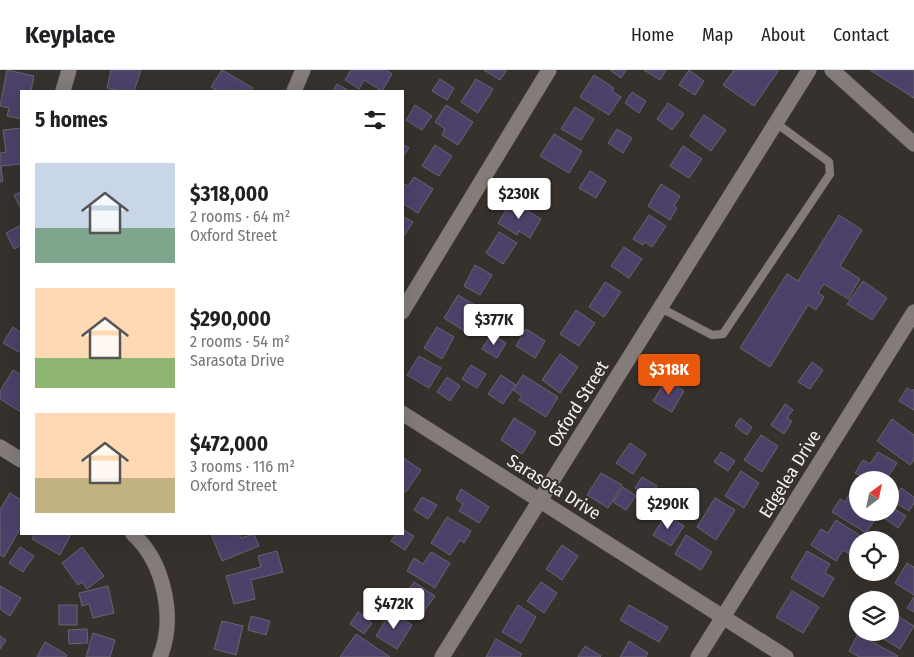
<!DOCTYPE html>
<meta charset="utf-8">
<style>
:root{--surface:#fff;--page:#f6f6f6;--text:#202124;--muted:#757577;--line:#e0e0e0;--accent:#ea580c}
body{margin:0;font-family:"Fira Sans Condensed",sans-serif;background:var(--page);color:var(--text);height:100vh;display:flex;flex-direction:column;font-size:19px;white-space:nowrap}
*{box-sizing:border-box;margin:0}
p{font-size:16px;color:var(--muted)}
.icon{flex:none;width:28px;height:28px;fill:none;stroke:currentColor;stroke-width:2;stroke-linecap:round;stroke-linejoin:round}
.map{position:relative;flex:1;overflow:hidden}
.details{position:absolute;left:20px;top:20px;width:384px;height:445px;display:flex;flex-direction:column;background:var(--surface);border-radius:0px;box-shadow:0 5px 20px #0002}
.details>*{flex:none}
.needle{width:32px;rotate:33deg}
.controls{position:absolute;left:849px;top:401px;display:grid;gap:10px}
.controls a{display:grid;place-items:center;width:50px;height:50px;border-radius:50%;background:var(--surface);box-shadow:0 5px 20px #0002;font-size:25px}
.price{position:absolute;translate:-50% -42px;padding:0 11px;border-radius:5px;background:#fff;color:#222;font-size:16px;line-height:32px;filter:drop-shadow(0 1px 2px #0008)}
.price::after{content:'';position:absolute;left:50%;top:30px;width:15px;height:11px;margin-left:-8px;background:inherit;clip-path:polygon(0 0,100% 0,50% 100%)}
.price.active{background:var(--accent);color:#fff}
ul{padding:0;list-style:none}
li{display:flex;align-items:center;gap:15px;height:125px;padding:0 15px}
li span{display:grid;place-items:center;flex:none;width:140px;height:100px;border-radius:0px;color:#555}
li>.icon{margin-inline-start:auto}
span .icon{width:60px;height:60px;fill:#fffc;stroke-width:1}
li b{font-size:21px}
h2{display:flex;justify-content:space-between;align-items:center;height:60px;padding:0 15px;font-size:21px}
header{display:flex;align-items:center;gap:30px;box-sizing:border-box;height:70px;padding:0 25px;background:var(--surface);border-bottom:1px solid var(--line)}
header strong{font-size:24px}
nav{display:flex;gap:28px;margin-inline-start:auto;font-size:18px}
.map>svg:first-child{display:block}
</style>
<header>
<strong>Keyplace</strong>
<nav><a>Home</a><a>Map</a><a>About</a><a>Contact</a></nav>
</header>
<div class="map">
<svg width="914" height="587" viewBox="0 0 914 587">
<rect width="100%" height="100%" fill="#37312d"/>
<g fill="#4c4169" stroke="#67656c">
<path d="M7,0L34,6L31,21H21V49L7,46L9,38L0,36Z"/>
<path d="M111,0H141L134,21H119L107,18Z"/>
<path d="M222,0L253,18L251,21H218L211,17Z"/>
<path d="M351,0H386L392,4L382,21L364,10L359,19L345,10Z"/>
<path d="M484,0H507L500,10Z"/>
<path d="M610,0H626L621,8Z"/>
<path d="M644,0H666L660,10Z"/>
<path d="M689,0L704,11L695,25L679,15Z"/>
<path d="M734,0H779L754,36L723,15Z"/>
<path d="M870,0H914V28Z"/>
<path d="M594,5L614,18L612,21L621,27L609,45L580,27Z"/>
<path d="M440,9L454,18L447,30L432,21Z"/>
<path d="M476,9L493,19L478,43L461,32Z"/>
<path d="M337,14L349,21H333Z"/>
<path d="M632,22L646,31L639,43L625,33Z"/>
<path d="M668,33L684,44L672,60L657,49Z"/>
<path d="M415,35L432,46L422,60L406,50Z"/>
<path d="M446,35L473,52L458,75L442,65L445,59L435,52Z"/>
<path d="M575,37L594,49L581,70L561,59Z"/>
<path d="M704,45L726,60L711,81L690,66Z"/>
<path d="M21,58V94L1,96L3,111L0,112V83L6,82L3,60Z"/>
<path d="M617,59L632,68L623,83L608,73Z"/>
<path d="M554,64L582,81L569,103L540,86Z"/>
<path d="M402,74L409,78L402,88Z"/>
<path d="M435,75L452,86L439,106L422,96Z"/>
<path d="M683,76L702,89L689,108L670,96Z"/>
<path d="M590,101L606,111L596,128L579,118Z"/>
<path d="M414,107L433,119L418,143L402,133V113L408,116Z"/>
<path d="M531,109L545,117L535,132L522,124Z"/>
<path d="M661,114L680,126L674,136L677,138L670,150L648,136Z"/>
<path d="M21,122V139L14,125Z"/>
<path d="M512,131L541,149L530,168L519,161L517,165L498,153Z"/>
<path d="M649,145L666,156L652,177L645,172L643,175L633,169Z"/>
<path d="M839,145L862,160L840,196L860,209L848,229L824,214L818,223L824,227L816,240L808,235L770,297L740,278L787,204L798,211Z"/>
<path d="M402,146L413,152L402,169Z"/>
<path d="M21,155V175L14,179L6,163Z"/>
<path d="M499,162L517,173L503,194L486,183Z"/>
<path d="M624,177L642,189L629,208L611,196Z"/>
<path d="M475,195L492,205L480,225L464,216Z"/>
<path d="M863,211L887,228L872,250L847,234Z"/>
<path d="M605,212L621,222L604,247L589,237Z"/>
<path d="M458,225L475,235L468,246L477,251L469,264L444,248Z"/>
<path d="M576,240L595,253L579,276L560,264Z"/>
<path d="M13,257L20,262L21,260V279L19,282L3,273Z"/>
<path d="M437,257L454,267L442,289L424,278Z"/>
<path d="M526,259L545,271L535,288L516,276Z"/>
<path d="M491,264L506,273L497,288L482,279Z"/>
<path d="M560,284L578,297L560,323L542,310Z"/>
<path d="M419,286L441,298L429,318L407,305Z"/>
<path d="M812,292L823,300L810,319L798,312Z"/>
<path d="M471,295L486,304L477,318L462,309Z"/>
<path d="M13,300L21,305V342L0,329V321Z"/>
<path d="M501,305L516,315L503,334L488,324Z"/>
<path d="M523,305L558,327L546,347L519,330L522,326L513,320Z"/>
<path d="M447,307L460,316L450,331L437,322Z"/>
<path d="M666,310L684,321L672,342L653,331Z"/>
<path d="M907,318L912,321L914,319V340L899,331Z"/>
<path d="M785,334L793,340L787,348L792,351L784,364L771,355Z"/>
<path d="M514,348L536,362L522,384L501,370Z"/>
<path d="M740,348L752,357L747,365L735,356Z"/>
<path d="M892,349L914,365V390L910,395L877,371Z"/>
<path d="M761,365L778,376L762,402L744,390Z"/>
<path d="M630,373L646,384L633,404L616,393Z"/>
<path d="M721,382L735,391L728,401L714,392Z"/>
<path d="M878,382L897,393L886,410H867L855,403L863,390L870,394Z"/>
<path d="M402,387L421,400L406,422L402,420Z"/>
<path d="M741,401L759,413L744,438L725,426Z"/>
<path d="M601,403L622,415L608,438L587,425Z"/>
<path d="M642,407L657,416L650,427L635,418Z"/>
<path d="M623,417L636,426L626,440L613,432Z"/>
<path d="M853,418L858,421V442H868L876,448L866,463L832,442L840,429L845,432Z"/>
<path d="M901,418L914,427V433L909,441L892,431Z"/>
<path d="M461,419L489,437L479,453L459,441L463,434L456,429Z"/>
<path d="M10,423L21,430V457L4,487L0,485V440Z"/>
<path d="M422,427L437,435L428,449L414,440Z"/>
<path d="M715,428L735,440L716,470L697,457Z"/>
<path d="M890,436L906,446L898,458L883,447L886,442H890Z"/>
<path d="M666,445L684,456L671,476L653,465Z"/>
<path d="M447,447L471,461L464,473L460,470L450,485L431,473Z"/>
<path d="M836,450L867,470H858V489L843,480L836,491L811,475L821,459L828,463Z"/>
<path d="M402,459L414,466L405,480L391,471L396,464H402Z"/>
<path d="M35,464H66L70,466L60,485L32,469Z"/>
<path d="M211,464H239L241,468L254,464L259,476L222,491Z"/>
<path d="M686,465L712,482L701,500L675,484Z"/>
<path d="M562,475L578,486L562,510L546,499Z"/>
<path d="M20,477L34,486L23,502L9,493Z"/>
<path d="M82,477L104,506L87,519L82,512L78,515L62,493Z"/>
<path d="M277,481L283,502L251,510L255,529L234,534L226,506L261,497L258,486Z"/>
<path d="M807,481L830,494L825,503L834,508L823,527L791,508Z"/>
<path d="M431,482L450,493L435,518L407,501L414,488L423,494Z"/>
<path d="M907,493L914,497V525L895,513Z"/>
<path d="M414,512L435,526L420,547L399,533Z"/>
<path d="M541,512L557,523L544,543L527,531Z"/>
<path d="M0,516L21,528L10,546L0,539Z"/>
<path d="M108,516L114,543L93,548L89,534L82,536L79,523Z"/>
<path d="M871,520L885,529V530H865Z"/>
<path d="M792,521L819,537L803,563L776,547Z"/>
<path d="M914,527V542L907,538Z"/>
<rect x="59" y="535" width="18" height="20"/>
<path d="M518,535L536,547L521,573L502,562Z"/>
<path d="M629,535L668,557L659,572L620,550Z"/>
<path d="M358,542L372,553L364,564L350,554Z"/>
<path d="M391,542L412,555L397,579L376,566Z"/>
<path d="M890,544L894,547L896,545L914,556L900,579L874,563L890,562Z"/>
<path d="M251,546L270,551L266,565L248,560Z"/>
<path d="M222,551L243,556L236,585L214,579Z"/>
<path d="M87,559L88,573L69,574L68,560Z"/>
<path d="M93,563L115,570L110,587H86Z"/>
<path d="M356,564L390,587H340Z"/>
<path d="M858,564L898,586L897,587H859L849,581Z"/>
<path d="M0,566L6,570L0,579Z"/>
<path d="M496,569L522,584L520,587H486Z"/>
<path d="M629,571L648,583L646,587H620Z"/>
<path d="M45,572L67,585L66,587H37Z"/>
<path d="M585,576L601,586L600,587H578Z"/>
</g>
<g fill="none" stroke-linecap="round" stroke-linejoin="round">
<g stroke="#524d4a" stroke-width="9">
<path id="service" d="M661,238L712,265L723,264L830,104L829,92L776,53"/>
</g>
<g stroke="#524d4a" stroke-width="16">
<g id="minor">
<path d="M832,0L914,74"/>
<path d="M63,21L69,0"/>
<path d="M294,21L303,0"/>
<path d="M402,242L549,0"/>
<path d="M402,343L786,587"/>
<path d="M0,377L21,390"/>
<path d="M133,464C164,492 176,548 160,587"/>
<path d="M442,587L809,0"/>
<path d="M698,587L914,242"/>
</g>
</g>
<use href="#service" stroke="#837c78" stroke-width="8"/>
<use href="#minor" stroke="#837c78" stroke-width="15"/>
</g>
<g text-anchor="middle" stroke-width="4" stroke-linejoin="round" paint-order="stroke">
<g font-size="18" fill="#f6f2ef" stroke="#37312d">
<text transform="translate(578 334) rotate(-58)" y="6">Oxford Street</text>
<text transform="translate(790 404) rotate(-58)" y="6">Edgelea Drive</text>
<text transform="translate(554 417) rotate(32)" y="6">Sarasota Drive</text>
</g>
</g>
</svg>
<div class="controls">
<a><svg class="needle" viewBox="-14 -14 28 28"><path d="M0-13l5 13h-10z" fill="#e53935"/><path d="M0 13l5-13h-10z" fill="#757577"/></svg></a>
<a><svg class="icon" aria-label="locate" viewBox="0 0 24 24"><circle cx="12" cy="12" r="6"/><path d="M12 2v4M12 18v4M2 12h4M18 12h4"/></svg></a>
<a><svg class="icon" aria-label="layers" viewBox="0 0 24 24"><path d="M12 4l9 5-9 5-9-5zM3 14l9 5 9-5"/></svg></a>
</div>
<b class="price" style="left:519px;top:150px">$230K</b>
<b class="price" style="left:494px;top:276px">$377K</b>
<b class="price active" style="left:669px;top:326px">$318K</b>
<b class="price" style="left:668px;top:460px">$290K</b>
<b class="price" style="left:394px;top:560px">$472K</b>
<section class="details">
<h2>5 homes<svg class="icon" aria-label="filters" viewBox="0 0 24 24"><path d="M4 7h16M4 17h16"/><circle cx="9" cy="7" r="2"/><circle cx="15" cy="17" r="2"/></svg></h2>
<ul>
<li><span style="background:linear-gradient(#c9d6e8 65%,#7fa58c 0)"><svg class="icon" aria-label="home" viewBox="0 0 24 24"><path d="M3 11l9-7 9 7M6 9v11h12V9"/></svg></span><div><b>$318,000</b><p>2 rooms · 64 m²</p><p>Oxford Street</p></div></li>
<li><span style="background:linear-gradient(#ffd9b3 70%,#8fb573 0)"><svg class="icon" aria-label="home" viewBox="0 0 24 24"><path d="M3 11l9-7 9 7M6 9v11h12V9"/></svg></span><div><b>$290,000</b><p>2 rooms · 54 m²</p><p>Sarasota Drive</p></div></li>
<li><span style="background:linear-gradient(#ffd9b3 65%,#c2b280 0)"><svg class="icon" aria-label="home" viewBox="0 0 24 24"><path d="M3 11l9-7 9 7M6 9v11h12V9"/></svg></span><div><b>$472,000</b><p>3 rooms · 116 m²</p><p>Oxford Street</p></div></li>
</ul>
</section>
</div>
